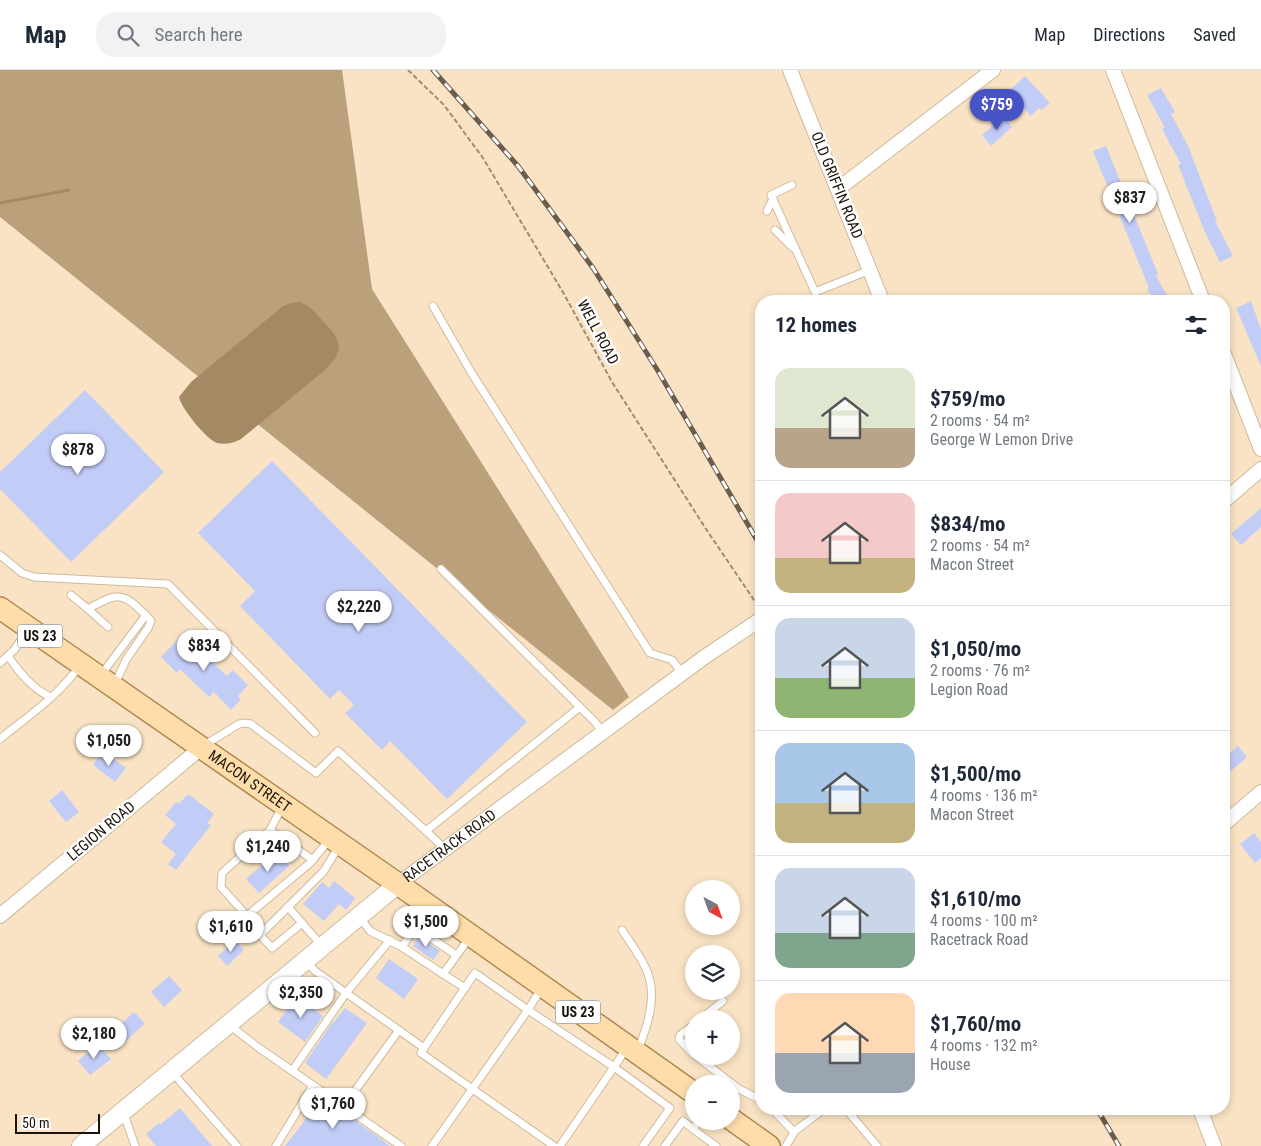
<!DOCTYPE html>
<meta charset="utf-8">
<style>
:root{--surface:#fff;--page:#f2f2f3;--text:#1f2937;--muted:#747a83;--line:#e0e1e3;--accent:#4853c8}
body{margin:0;font-family:"Roboto Condensed",sans-serif;background:var(--page);color:var(--text);height:100vh;display:flex;flex-direction:column;font-size:19px;white-space:nowrap}
*{box-sizing:border-box;margin:0}
p{font-size:16px;color:var(--muted)}
.icon{flex:none;width:28px;height:28px;fill:none;stroke:currentColor;stroke-width:2;stroke-linecap:round;stroke-linejoin:round}
.map{position:relative;flex:1;overflow:hidden}
.sheet{position:absolute;left:755px;top:225px;width:475px;height:820px;display:flex;flex-direction:column;background:var(--surface);border-radius:20px;box-shadow:0 2px 8px #0003}
.sheet>*{flex:none}
.needle{width:32px;rotate:139deg}
.controls{position:absolute;left:685px;top:810px;display:grid;gap:10px}
.controls a{display:grid;place-items:center;width:55px;height:55px;border-radius:50%;background:var(--surface);box-shadow:0 2px 8px #0003;font-size:25px}
.scale{position:absolute;left:15px;bottom:12px;width:85px;box-sizing:border-box;padding-left:5px;border:2px solid #1c1409;border-top:0;font-size:14px;line-height:18px;white-space:nowrap;color:#1c1409;-webkit-text-stroke:4px #fff;paint-order:stroke}
.price{position:absolute;translate:-50% -42px;padding:0 11px;border-radius:18px;background:#fff;color:#222;font-size:16px;line-height:32px;filter:drop-shadow(0 1px 2px #0008)}
.price::after{content:'';position:absolute;left:50%;top:30px;width:15px;height:11px;margin-left:-8px;background:inherit;clip-path:polygon(0 0,100% 0,50% 100%)}
.price.selected{background:var(--accent);color:#fff}
ul{padding:0;list-style:none}
li{display:flex;align-items:center;gap:15px;height:125px;padding:0 20px}
li+li{border-top:1px solid var(--line)}
li span{display:grid;place-items:center;flex:none;width:140px;height:100px;border-radius:15px;color:#555}
li>.icon{margin-inline-start:auto}
span .icon{width:60px;height:60px;fill:#fffc;stroke-width:1}
li b{font-size:21px}
h2{display:flex;justify-content:space-between;align-items:center;height:60px;padding:0 20px;font-size:21px}
header{display:flex;align-items:center;gap:30px;box-sizing:border-box;height:70px;padding:0 25px;background:var(--surface);border-bottom:1px solid var(--line)}
header strong{font-size:24px}
nav{display:flex;gap:28px;margin-inline-start:auto;font-size:18px}
.search{width:350px;height:45px;background:var(--page);display:flex;align-items:center;gap:12px;box-sizing:border-box;padding:0 18px;border-radius:20px;color:var(--muted);font-size:19px}
.map>svg:first-child{display:block}
</style>
<header>
<strong>Map</strong>
<div class="search"><svg class="icon" aria-label="search" viewBox="0 0 24 24"><circle cx="10" cy="10" r="6"/><path d="M15 15l6 6"/></svg>Search here</div>
<nav><a>Map</a><a>Directions</a><a>Saved</a></nav>
</header>
<div class="map">
<svg width="1261" height="1076" viewBox="0 0 1261 1076">
<rect width="100%" height="100%" fill="#f9e3c4"/>
<path fill="#bba17b" d="M0,0H342L372,219L629,627L613,640L0,147Z"/>
<path fill="#a38964" d="M299,232L306,235L312,239C331,262 354,273 325,300L241,369C234,373 225,375 217,373C206,369 181,338 179,327L191,312L283,236L291,233Z"/>
<g fill="none" stroke-linecap="round" stroke-linejoin="round">
<path stroke="#a38964" stroke-width="3" d="M0,133L69,120"/>
</g>
<g fill="#c2cdf7">
<path d="M1025,6L1050,33L1042,40L1039,38L1031,46L1008,22Z"/>
<path d="M1161,18L1175,42L1171,44L1188,76L1217,151H1215L1233,186L1220,192L1207,167L1178,95L1181,94L1162,59L1165,58L1147,25Z"/>
<path d="M1004,47L1012,57L991,76L982,65Z"/>
<path d="M1106,76L1158,204L1156,206L1170,231H1154L1147,219L1149,218L1093,81Z"/>
<path d="M1251,231L1261,259V296L1236,238Z"/>
<path d="M85,320L164,402L71,492L0,419V402Z"/>
<path d="M272,391L527,652L447,729L390,671L382,680L345,643L354,635L339,620L330,629L240,536L255,521L198,463Z"/>
<path d="M1261,438V457L1241,475L1231,464Z"/>
<path d="M183,564L227,606L233,600L248,615L238,626L241,629L231,640L214,622L209,627L180,599L177,603L161,587Z"/>
<path d="M1238,676L1247,687L1224,707V688Z"/>
<path d="M103,681L126,698L115,712L93,695Z"/>
<path d="M62,720L79,742L66,752L49,731Z"/>
<path d="M188,724L214,744L207,753L211,755L176,800L168,794L176,784L161,772L176,754L165,745L176,732L179,734Z"/>
<path d="M1254,763L1261,772V788L1255,793L1240,774Z"/>
<path d="M277,782L289,796L259,823L246,809Z"/>
<path d="M334,811L355,828L346,840L339,834L324,851L303,834L322,812L329,818Z"/>
<path d="M419,866L440,881L433,890L413,876Z"/>
<path d="M235,870L244,880L227,896L218,886Z"/>
<path d="M389,889L418,909L404,929L376,908Z"/>
<path d="M169,906L182,920L164,937L151,922Z"/>
<path d="M297,927L323,946L305,972L278,952Z"/>
<path d="M345,938L367,953L326,1009L305,993L332,953H333Z"/>
<path d="M134,942L145,953L122,975L111,963Z"/>
<path d="M97,974L111,989L90,1005L78,991Z"/>
<path d="M322,1028L377,1066L390,1076H285Z"/>
<path d="M180,1038L212,1076H156L146,1064L159,1053L160,1055Z"/>
</g>
<g fill="none" stroke-linecap="round" stroke-linejoin="round">
<g stroke="#cfba9c" stroke-width="9">
<g id="service">
<path d="M792,115L771,125L815,222L870,200"/>
<path d="M767,141L773,129"/>
<path d="M775,160L792,177"/>
<path d="M433,236L471,302L650,583L672,590L682,603"/>
<path d="M0,485L22,503L34,507L168,514L315,663"/>
<path d="M441,499L594,651L603,662"/>
<path d="M71,525L88,539C107,529 118,519 136,536C141,541 147,545 151,551L148,558L126,590L115,614"/>
<path d="M88,539L108,557"/>
<path d="M8,586C19,602 33,620 51,627"/>
<path d="M0,593L15,579L27,560"/>
<path d="M101,605L146,545"/>
<path d="M0,669C28,646 60,625 80,595"/>
<path d="M203,676L239,654L245,653L251,654L316,703L338,681L426,761L580,637"/>
<path d="M282,737L270,760L222,803L221,817L247,846L310,793L330,769"/>
<path d="M270,760L313,790"/>
<path d="M426,761L445,779"/>
<path d="M288,837L302,853"/>
<path d="M359,846L370,861L402,877L443,904L470,867"/>
<path d="M415,857L456,885"/>
<path d="M622,860C630,872 644,891 648,904C657,929 647,957 638,980"/>
<path d="M322,876L302,853L272,878L260,865L324,801L339,776"/>
<path d="M402,877L428,837"/>
<path d="M305,890L315,901L424,978L475,903L528,940L541,919"/>
<path d="M443,904L465,918"/>
<path d="M701,949L723,931"/>
<path d="M228,954L259,978L401,1076"/>
<path d="M694,955L680,965L679,969L694,985"/>
<path d="M424,978L421,983L554,1076"/>
<path d="M626,979L614,997L670,1038L643,1076"/>
<path d="M696,986L739,1019L761,1030"/>
<path d="M171,1001L237,1076"/>
<path d="M292,1001L346,923L390,870"/>
<path d="M344,1036L399,960"/>
<path d="M772,1039L794,1062"/>
<path d="M846,1039L877,1076"/>
<path d="M123,1041L135,1076"/>
<path d="M699,1051L693,1059L716,1076"/>
<path d="M276,1076L313,1015"/>
<path d="M432,1076L528,940L614,997L560,1076"/>
<path d="M665,1076L683,1051L693,1059"/>
<path d="M786,1076L795,1061L824,1039"/>
</g>
</g>
<g stroke="#cfba9c" stroke-width="16">
<g id="minor">
<path d="M790,0L882,231"/>
<path d="M1113,0L1203,231"/>
<path d="M838,119L993,0"/>
<path d="M1224,284L1261,379"/>
<path d="M1224,431L1261,399"/>
<path d="M1224,754L1261,722"/>
<path id="s1" d="M398,814L703,588L761,549"/>
<path d="M0,846L202,677"/>
<path d="M1200,1039L1214,1076"/>
</g>
</g>
<g stroke="#cfba9c" stroke-width="20">
<path id="tertiary" d="M81,1076L398,814"/>
</g>
<g stroke="#ae884e" stroke-width="24">
<g id="primary">
<path id="s2" d="M0,538L398,814L694,1023"/>
<path d="M731,1049L769,1076"/>
</g>
</g>
<path stroke="#9d8d76" stroke-width="2" stroke-dasharray="5 2.5" stroke-linecap="butt" d="M408,0L444,35L483,88L564,224L612,312L706,459L758,536"/>
<use href="#service" stroke="#fff" stroke-width="7"/>
<use href="#minor" stroke="#fff" stroke-width="14"/>
<use href="#tertiary" stroke="#fff" stroke-width="18"/>
<use href="#primary" stroke="#feddab" stroke-width="21"/>
<g stroke="#6a5d4b" stroke-width="5">
<g id="rail">
<path d="M433,0L518,96L593,198L658,301L761,477"/>
<path d="M1097,1039L1119,1076"/>
</g>
</g>
<use href="#rail" stroke="#fff" stroke-width="3" stroke-dasharray="9" stroke-linecap="butt"/>
</g>
<g text-anchor="middle" stroke-width="5" stroke-linejoin="round" paint-order="stroke">
<g fill="#fff" stroke="#605a53" stroke-width="1">
<rect x="17.5" y="554.5" width="45" height="23" rx="4"/>
<rect x="555.5" y="930.5" width="45" height="23" rx="4"/>
</g>
<g font-size="14" font-weight="bold" fill="#1c1409">
<text x="40" y="571">US 23</text>
<text x="578" y="947">US 23</text>
</g>
<g font-size="15" fill="#1c1409" stroke="#fff">
<text transform="translate(837 115) rotate(68)" y="5">OLD GRIFFIN ROAD</text>
<text transform="translate(598 262) rotate(62)" y="5">WELL ROAD</text>
<text dy="5" stroke="none"><textPath href="#s2" startOffset="304">MACON STREET</textPath></text>
<text transform="translate(101 761) rotate(-40)" y="5">LEGION ROAD</text>
<text dy="5" stroke="none"><textPath href="#s1" startOffset="64">RACETRACK ROAD</textPath></text>
</g>
</g>
</svg>
<div class="controls">
<a><svg class="needle" viewBox="-14 -14 28 28"><path d="M0-13l5 13h-10z" fill="#e53935"/><path d="M0 13l5-13h-10z" fill="#747a83"/></svg></a>
<a><svg class="icon" aria-label="layers" viewBox="0 0 24 24"><path d="M12 4l9 5-9 5-9-5zM3 14l9 5 9-5"/></svg></a>
<a>+</a>
<a>−</a>
</div>
<div class="scale">50 m</div>
<b class="price selected" style="left:997px;top:61px">$759</b>
<b class="price" style="left:1130px;top:154px">$837</b>
<b class="price" style="left:78px;top:406px">$878</b>
<b class="price" style="left:359px;top:563px">$2,220</b>
<b class="price" style="left:204px;top:602px">$834</b>
<b class="price" style="left:109px;top:697px">$1,050</b>
<b class="price" style="left:268px;top:803px">$1,240</b>
<b class="price" style="left:426px;top:878px">$1,500</b>
<b class="price" style="left:231px;top:883px">$1,610</b>
<b class="price" style="left:301px;top:949px">$2,350</b>
<b class="price" style="left:94px;top:990px">$2,180</b>
<b class="price" style="left:333px;top:1060px">$1,760</b>
<section class="sheet">
<h2>12 homes<svg class="icon" aria-label="filters" viewBox="0 0 24 24"><path d="M4 7h16M4 17h16"/><circle cx="9" cy="7" r="2"/><circle cx="15" cy="17" r="2"/></svg></h2>
<ul>
<li><span style="background:linear-gradient(#dfe7d0 60%,#b9a48a 0)"><svg class="icon" aria-label="home" viewBox="0 0 24 24"><path d="M3 11l9-7 9 7M6 9v11h12V9"/></svg></span><div><b>$759/mo</b><p>2 rooms · 54 m²</p><p>George W Lemon Drive</p></div></li>
<li><span style="background:linear-gradient(#f6c9c9 65%,#c2b280 0)"><svg class="icon" aria-label="home" viewBox="0 0 24 24"><path d="M3 11l9-7 9 7M6 9v11h12V9"/></svg></span><div><b>$834/mo</b><p>2 rooms · 54 m²</p><p>Macon Street</p></div></li>
<li><span style="background:linear-gradient(#c9d6e8 60%,#8fb573 0)"><svg class="icon" aria-label="home" viewBox="0 0 24 24"><path d="M3 11l9-7 9 7M6 9v11h12V9"/></svg></span><div><b>$1,050/mo</b><p>2 rooms · 76 m²</p><p>Legion Road</p></div></li>
<li><span style="background:linear-gradient(#a9c7e8 60%,#c2b280 0)"><svg class="icon" aria-label="home" viewBox="0 0 24 24"><path d="M3 11l9-7 9 7M6 9v11h12V9"/></svg></span><div><b>$1,500/mo</b><p>4 rooms · 136 m²</p><p>Macon Street</p></div></li>
<li><span style="background:linear-gradient(#c9d6e8 65%,#7fa58c 0)"><svg class="icon" aria-label="home" viewBox="0 0 24 24"><path d="M3 11l9-7 9 7M6 9v11h12V9"/></svg></span><div><b>$1,610/mo</b><p>4 rooms · 100 m²</p><p>Racetrack Road</p></div></li>
<li><span style="background:linear-gradient(#ffd9b3 60%,#9aa5b1 0)"><svg class="icon" aria-label="home" viewBox="0 0 24 24"><path d="M3 11l9-7 9 7M6 9v11h12V9"/></svg></span><div><b>$1,760/mo</b><p>4 rooms · 132 m²</p><p>House</p></div></li>
</ul>
</section>
</div>
